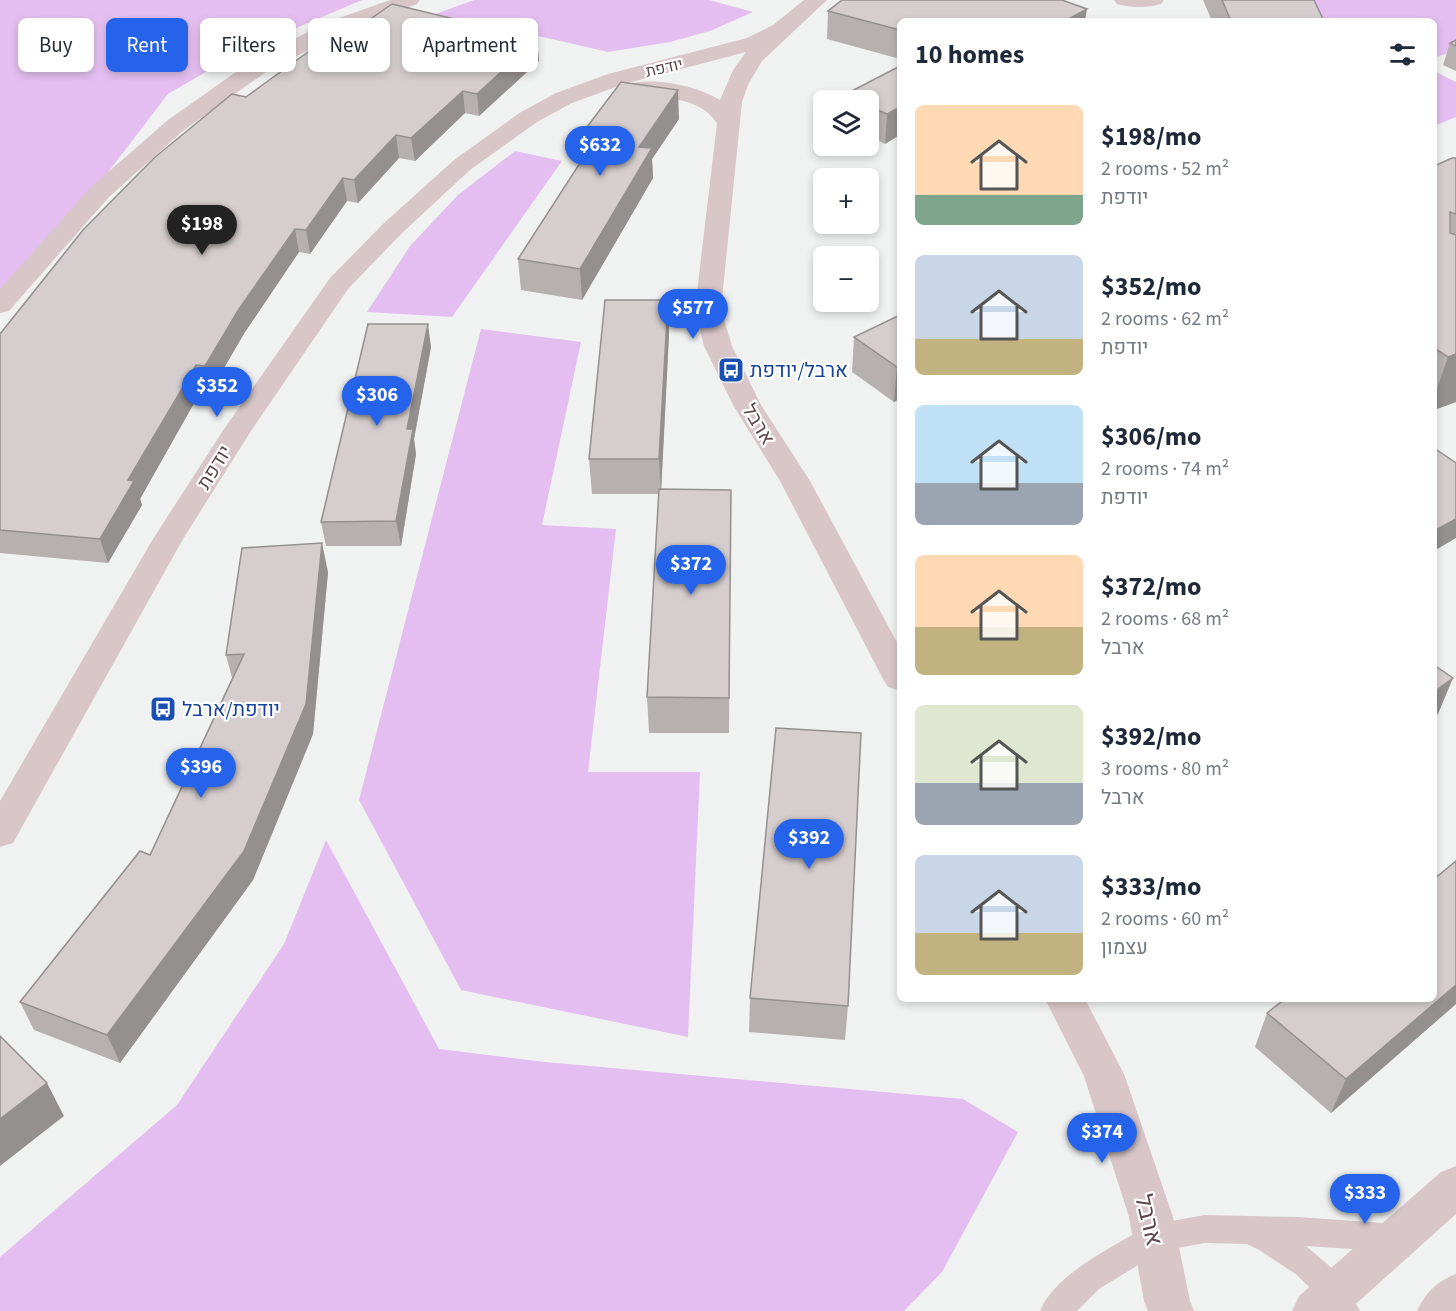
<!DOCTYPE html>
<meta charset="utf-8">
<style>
:root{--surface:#fff;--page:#f2f2f3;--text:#1f2937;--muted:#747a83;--accent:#2563eb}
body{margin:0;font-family:"Source Sans 3",Heebo,sans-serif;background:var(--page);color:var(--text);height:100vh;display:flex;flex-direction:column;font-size:22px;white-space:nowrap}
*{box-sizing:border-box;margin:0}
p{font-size:20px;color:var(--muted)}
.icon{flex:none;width:33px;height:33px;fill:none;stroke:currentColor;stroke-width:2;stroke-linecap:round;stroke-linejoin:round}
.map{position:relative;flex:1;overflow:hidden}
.drawer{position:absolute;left:897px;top:18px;width:540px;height:984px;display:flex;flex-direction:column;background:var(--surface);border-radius:9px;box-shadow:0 3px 9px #0003}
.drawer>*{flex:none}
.top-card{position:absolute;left:18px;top:18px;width:570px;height:54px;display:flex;gap:12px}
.controls{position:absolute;left:813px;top:90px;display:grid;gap:12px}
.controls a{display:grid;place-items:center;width:66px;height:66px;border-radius:9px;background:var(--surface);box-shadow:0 3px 9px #0003;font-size:30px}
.price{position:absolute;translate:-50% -51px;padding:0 14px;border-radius:21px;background:var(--accent);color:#fff;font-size:20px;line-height:39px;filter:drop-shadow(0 2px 3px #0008)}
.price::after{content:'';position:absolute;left:50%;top:36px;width:18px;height:14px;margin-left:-9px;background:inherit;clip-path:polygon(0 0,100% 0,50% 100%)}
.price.active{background:#222;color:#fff}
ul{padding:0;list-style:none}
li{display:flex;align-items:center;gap:18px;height:150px;padding:0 18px}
li span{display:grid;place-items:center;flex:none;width:168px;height:120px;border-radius:9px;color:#555}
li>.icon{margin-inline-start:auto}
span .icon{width:72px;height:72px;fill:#fffc;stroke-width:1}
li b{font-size:26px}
h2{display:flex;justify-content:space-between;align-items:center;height:72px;padding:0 18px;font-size:26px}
.chip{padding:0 21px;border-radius:9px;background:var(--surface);box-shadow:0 3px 9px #0003;font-size:21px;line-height:54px}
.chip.active{background:var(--accent);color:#fff}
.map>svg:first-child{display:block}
</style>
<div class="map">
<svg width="1456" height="1311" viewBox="0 0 1456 1311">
<rect width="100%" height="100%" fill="#f0f2f1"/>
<g fill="#e4bef0">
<path d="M0,0H362L240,52L168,94L0,313Z"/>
<path d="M474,0H709L753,12L710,31L670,42L608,52L508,29L482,37L416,21Z"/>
<path d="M1307,0H1456V50L1434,58V21H1317Z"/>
<path d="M1434,71L1456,82V117L1434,126Z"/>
<path d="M515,151L562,161L452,317L367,312L410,246L458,195Z"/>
<path d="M481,329L581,342L542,525L616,529L588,772H700L688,1037L461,990L359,800Z"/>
<path d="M326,840L439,1049L545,1062L963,1099L1018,1132L942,1272L904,1311H0V1257L177,1105L284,944Z"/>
</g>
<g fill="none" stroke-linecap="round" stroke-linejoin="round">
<path fill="#d8c6c9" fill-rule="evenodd" d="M1205,1215L1298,1217L1397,1224L1408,1228L1412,1238L1408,1248L1397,1252L1306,1246L1340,1275L1360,1311H1329L1318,1296L1297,1275L1259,1250L1247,1244L1205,1243L1161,1251L1099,1289L1077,1311H1040C1055,1274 1111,1248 1144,1228L1155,1224Z"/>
<g fill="#d8c6c9" fill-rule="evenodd">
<path d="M390,0H420L417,4L341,33L266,72L184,130L109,197L9,311L0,313V289L91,187L168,120L250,62L325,23Z"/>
<path d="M804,0H827L762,61L748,85L742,102L721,309L732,346L761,405L810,481L900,648V691L888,687L883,679L780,481L733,405L704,346L695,309L717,123C696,92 657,101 626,94L623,89L626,84C654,77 696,85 720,100L733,70L746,52L624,84L572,103L537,122L470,170L401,234L348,289L251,431L183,539L13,843L0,847V801L153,539L224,429L330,278L383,224L454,160L521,112L556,93L608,74L747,38L773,25Z"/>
<path d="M1114,0H1164L1161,4C1148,8 1130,8 1117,4Z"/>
<path d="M1045,999H1085L1124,1074L1173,1217L1190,1301L1194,1311H1148L1144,1301L1129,1217L1084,1076Z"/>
<path d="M1456,1166V1214L1348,1311H1292L1299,1296L1441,1172Z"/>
<path d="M1456,1274V1311H1417C1426,1292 1436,1282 1456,1274Z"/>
</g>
</g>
<g fill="#b7b0b1">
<path d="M1203,0H1314L1323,19V21H1212Z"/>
<path d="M828,11L900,21V59L827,39Z"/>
<path d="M537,39L539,61L479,116L465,113L415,161L399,158L358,203L347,201L310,254L299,252L245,332L211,390L202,389L140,499L142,505L108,563L0,553V334L323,52Z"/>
<path d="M1456,40V71L1443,65L1450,43Z"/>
<path d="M900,66L885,144L868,136V100H844V95Z"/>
<path d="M679,119L652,159L653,178L582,300L521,290L518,259L589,150L587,127Z"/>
<path d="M1456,158V402L1434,410V166Z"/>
<path d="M668,300L669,334L661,489L731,490L729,733H649L647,697L659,494H592L589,459Z"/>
<path d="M900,315V399L894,402L852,372L854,337Z"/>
<path d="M431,347L414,439L416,454L401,546H326L321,522Z"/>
<path d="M328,572L313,734L253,880L120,1063L34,1030L20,1002L150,855L232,678L226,655Z"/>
<path d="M1456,861V1004L1331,1113L1255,1047L1267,1013Z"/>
<path d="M750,998L848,1006L845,1040L749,1032Z"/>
</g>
<g fill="#959090">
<path d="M1087,9L1085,21H1065Z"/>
<path d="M537,39L539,61L479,116L477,94Z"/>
<path d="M678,90L679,119L652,159L653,178L582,300L580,269L639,147Z"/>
<path d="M463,91L465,113L415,161L411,138Z"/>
<path d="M900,107V135L885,144L887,114Z"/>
<path d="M396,135L399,158L358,203L354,180Z"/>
<path d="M343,178L347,201L310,254L306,230Z"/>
<path d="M295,229L299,252L245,332L211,390L205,366L239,309Z"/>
<path d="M668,300L669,334L661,494L659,459Z"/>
<path d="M428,324L431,347L414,439L416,454L401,546L396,521L407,429Z"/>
<path d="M1456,354V402L1434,410V397L1448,357Z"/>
<path d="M196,365L202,389L140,499L142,505L108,563L100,539L128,480Z"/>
<path d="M900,365V399L894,402L897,367Z"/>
<path d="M1456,519V538L1434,551V531Z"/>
<path d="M322,543L328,572L313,734L253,880L120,1063L107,1035Z"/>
<path d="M1453,678L1438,714L1434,717V692Z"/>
<path d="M1456,985V1004L1331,1113L1346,1079Z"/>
<path d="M47,1083L64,1116L0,1166V1119Z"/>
</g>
<g fill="#d5cdce" stroke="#959090" stroke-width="1.5">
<path d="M842,0H1062L1087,9L1065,21H900V30L828,11Z"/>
<path d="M1222,0H1314L1323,19H1302L1303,21H1231Z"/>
<path d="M392,4L537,39L477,94L463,91L411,138L396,135L354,180L343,178L306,230L295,229L239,309L205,366L196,365L128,480L134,481L100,539L0,530V334L83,230L154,158L232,94L246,97L312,49L323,52Z"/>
<path d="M1456,40V46L1450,43Z"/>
<path d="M900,66V107L887,114L868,106V100H856L844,95Z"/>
<path d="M621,82L678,90L639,147L652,148L580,269L518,259L602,129L587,127Z"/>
<path d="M1452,158H1456V214L1450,212V233L1456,235V354L1448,357L1434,348V166Z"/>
<path d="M605,300H668L659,459H589Z"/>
<path d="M900,315V365L897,367L854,337Z"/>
<path d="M368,324H428L407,429H413L396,521L321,522Z"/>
<path d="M1434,448L1456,463V519L1434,531Z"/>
<path d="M659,489L731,490L729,698L647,697Z"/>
<path d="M322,543L306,704L244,851L107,1035L20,1002L140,851L150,855L244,654L226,655L242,548Z"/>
<path d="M1434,665L1453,678L1434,692Z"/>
<path d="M776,728L861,733L848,1006L750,998Z"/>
<path d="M1456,861V985L1346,1079L1267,1013L1285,999H1434V879Z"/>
<path d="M0,1036L47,1083L0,1119Z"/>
</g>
<defs>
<g id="bus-square" transform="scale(1.35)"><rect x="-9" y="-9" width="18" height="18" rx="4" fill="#1a4fb4" stroke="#fff"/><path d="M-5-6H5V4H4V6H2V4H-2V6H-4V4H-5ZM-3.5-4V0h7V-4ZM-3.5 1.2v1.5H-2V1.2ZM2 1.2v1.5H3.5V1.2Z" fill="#fff"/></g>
</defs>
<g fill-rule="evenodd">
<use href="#bus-square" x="731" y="370"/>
<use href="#bus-square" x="163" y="709"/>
</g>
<g text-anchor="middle" stroke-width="4.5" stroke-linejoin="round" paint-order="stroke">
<g font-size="16" fill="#5e474b" stroke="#fff">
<text transform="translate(664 67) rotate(-13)" y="6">יודפת</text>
</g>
<g font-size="20" fill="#164399" stroke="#fff" text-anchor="start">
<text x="750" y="377">ארבל/יודפת</text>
<text x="182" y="716">יודפת/ארבל</text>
</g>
<g font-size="20" fill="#5e474b" stroke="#fff">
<text transform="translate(759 424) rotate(59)" y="7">ארבל</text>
<text transform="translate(214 467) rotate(-58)" y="7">יודפת</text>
</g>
<g font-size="24" fill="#5e474b" stroke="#fff">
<text transform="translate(1149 1220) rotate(76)" y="8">ארבל</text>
</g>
</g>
</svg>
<div class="controls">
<a><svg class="icon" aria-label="layers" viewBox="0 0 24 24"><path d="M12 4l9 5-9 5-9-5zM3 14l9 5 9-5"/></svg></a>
<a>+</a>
<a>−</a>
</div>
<b class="price" style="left:600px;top:177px">$632</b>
<b class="price active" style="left:202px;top:256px">$198</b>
<b class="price" style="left:693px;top:340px">$577</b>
<b class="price" style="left:217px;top:418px">$352</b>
<b class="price" style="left:377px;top:427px">$306</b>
<b class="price" style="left:691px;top:596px">$372</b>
<b class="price" style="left:201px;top:799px">$396</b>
<b class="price" style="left:809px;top:870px">$392</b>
<b class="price" style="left:1102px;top:1164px">$374</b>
<b class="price" style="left:1365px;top:1225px">$333</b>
<div class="top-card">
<a class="chip">Buy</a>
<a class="chip active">Rent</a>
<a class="chip">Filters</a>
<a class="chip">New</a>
<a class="chip">Apartment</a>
</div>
<section class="drawer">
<h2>10 homes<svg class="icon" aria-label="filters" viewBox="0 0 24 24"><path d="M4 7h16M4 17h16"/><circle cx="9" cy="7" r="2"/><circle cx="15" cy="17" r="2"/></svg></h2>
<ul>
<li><span style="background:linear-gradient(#ffd9b3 75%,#7fa58c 0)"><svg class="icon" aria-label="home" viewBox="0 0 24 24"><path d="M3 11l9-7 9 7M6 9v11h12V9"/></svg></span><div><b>$198/mo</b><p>2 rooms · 52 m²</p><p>יודפת</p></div></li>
<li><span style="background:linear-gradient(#c9d6e8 70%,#c2b280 0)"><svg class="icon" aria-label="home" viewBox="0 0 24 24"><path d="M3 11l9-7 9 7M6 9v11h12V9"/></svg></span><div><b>$352/mo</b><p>2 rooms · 62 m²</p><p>יודפת</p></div></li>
<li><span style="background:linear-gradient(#bfe0f5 65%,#9aa5b1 0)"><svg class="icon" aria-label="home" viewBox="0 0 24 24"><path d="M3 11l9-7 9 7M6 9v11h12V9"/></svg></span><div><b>$306/mo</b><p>2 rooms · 74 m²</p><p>יודפת</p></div></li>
<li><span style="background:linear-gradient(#ffd9b3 60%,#c2b280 0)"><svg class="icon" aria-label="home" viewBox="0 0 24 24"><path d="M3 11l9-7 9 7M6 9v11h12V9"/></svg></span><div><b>$372/mo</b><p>2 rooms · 68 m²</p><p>ארבל</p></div></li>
<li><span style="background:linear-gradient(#dfe7d0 65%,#9aa5b1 0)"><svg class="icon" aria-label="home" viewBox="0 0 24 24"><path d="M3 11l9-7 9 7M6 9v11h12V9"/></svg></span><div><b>$392/mo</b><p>3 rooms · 80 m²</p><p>ארבל</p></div></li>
<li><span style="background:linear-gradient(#c9d6e8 65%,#c2b280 0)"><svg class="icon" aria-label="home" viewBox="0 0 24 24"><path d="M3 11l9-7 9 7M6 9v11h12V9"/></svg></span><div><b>$333/mo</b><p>2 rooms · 60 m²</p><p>עצמון</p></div></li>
</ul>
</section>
</div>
